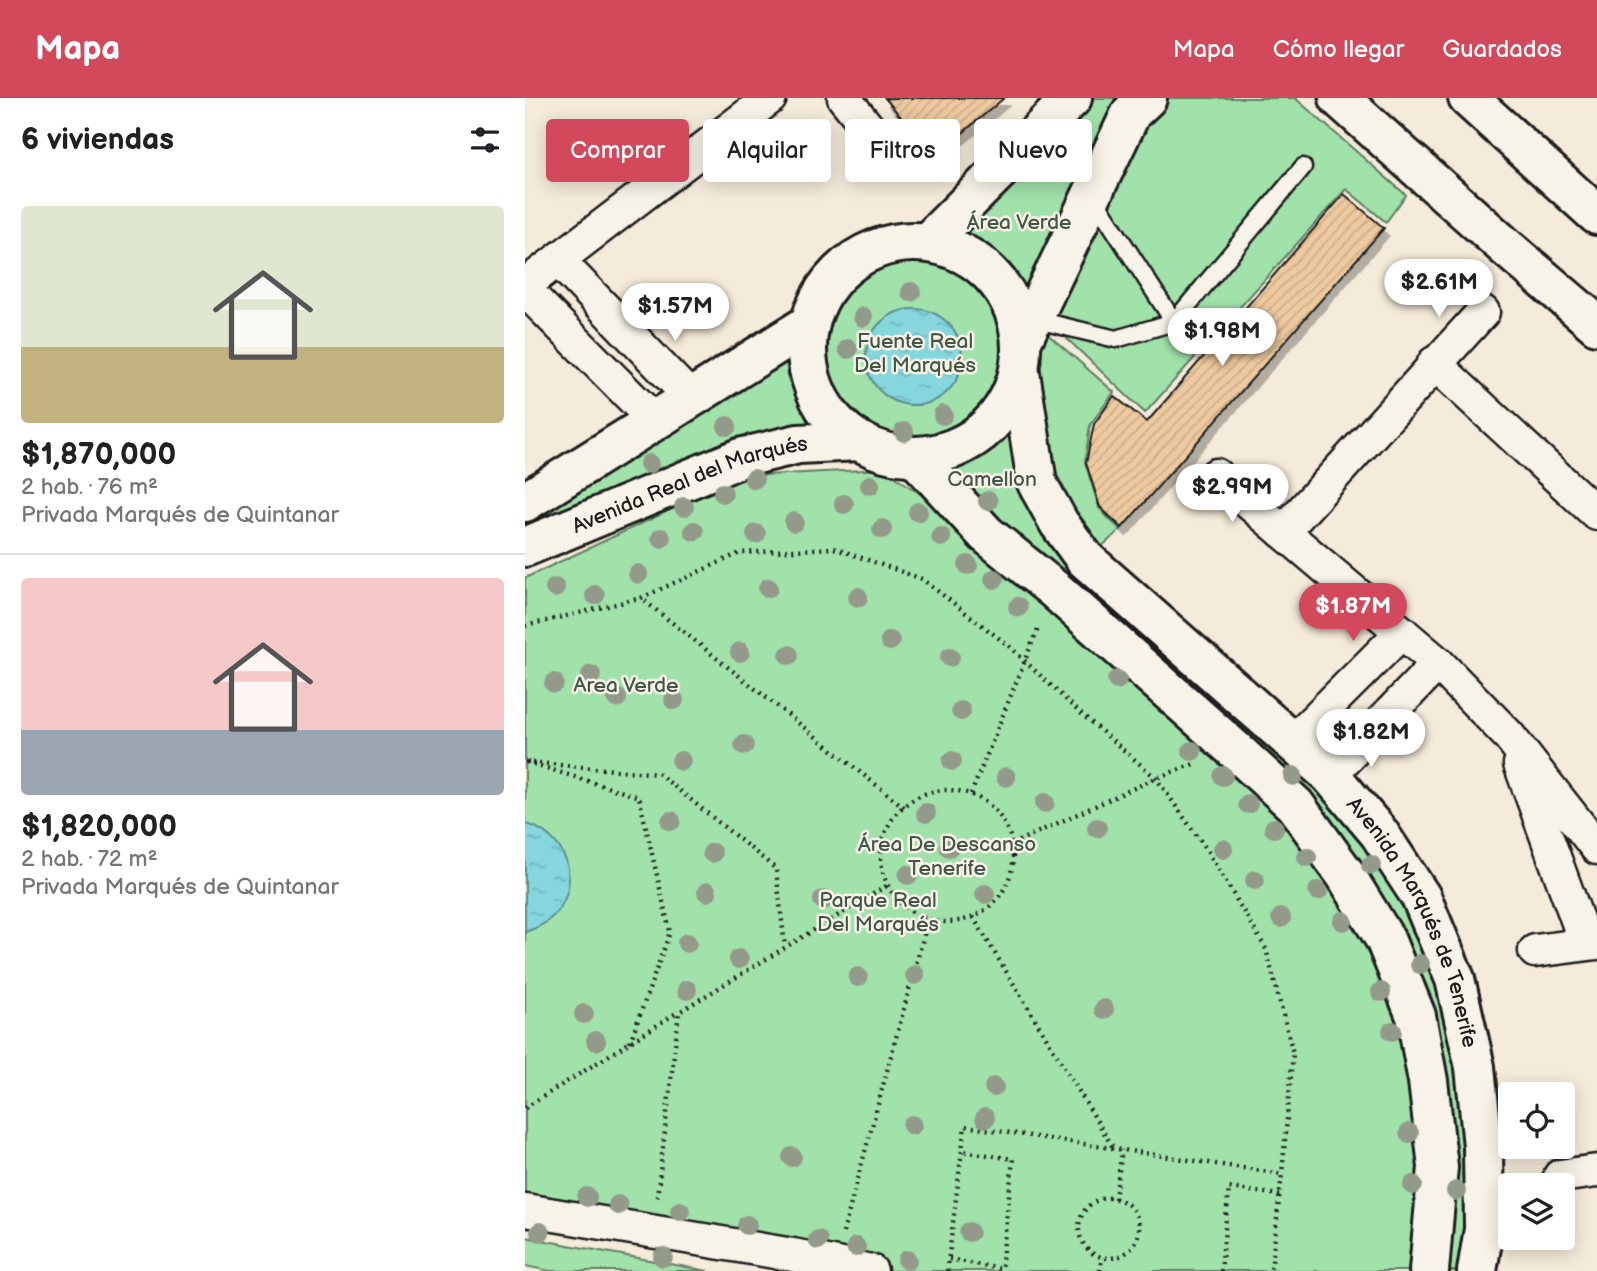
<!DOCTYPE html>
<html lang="es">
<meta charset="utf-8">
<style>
:root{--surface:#fff;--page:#f2f2f2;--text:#202124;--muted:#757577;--line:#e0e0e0;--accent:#d1495b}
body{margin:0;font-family:"Balsamiq Sans",sans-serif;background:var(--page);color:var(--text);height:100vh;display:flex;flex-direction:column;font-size:26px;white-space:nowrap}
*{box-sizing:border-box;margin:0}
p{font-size:23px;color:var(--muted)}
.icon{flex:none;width:38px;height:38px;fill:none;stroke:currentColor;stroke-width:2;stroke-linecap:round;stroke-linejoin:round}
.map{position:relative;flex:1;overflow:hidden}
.sheet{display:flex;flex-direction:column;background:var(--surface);width:525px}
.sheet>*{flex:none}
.hud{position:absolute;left:21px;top:21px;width:665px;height:63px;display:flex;gap:14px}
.fabs{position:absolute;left:973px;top:984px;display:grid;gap:14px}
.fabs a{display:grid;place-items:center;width:77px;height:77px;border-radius:7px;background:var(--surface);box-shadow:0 4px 18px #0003;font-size:35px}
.price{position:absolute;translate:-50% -60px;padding:0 16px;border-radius:24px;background:#fff;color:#222;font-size:23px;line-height:46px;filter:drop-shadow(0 2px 4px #0008)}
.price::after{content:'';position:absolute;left:50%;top:42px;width:21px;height:16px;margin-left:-10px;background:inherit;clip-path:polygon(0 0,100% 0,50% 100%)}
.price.current{background:var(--accent);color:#fff}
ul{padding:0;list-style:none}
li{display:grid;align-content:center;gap:14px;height:371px;padding:0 21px}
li+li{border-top:2px solid var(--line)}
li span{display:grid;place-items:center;height:217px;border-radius:7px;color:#555}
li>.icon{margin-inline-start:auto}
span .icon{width:126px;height:126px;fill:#fffc;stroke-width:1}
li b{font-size:30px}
h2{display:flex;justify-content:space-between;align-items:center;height:84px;padding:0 21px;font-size:30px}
.pill{padding:0 24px;border-radius:7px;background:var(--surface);box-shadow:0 4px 18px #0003;font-size:24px;line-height:63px}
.pill.current{background:var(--accent);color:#fff}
header{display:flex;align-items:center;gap:42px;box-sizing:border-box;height:98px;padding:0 35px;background:var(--accent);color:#fff}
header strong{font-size:33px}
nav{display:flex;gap:38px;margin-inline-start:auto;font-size:24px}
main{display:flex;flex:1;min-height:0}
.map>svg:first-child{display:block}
</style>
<header>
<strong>Mapa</strong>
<nav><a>Mapa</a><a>Cómo llegar</a><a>Guardados</a></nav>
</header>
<main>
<section class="sheet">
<h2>6 viviendas<svg class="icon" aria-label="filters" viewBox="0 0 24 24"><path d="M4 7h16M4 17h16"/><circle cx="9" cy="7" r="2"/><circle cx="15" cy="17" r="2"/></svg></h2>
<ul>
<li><span style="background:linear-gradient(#dfe7d0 65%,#c2b280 0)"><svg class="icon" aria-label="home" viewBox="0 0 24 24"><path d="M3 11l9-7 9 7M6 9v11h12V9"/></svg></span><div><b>$1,870,000</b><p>2 hab. · 76 m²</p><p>Privada Marqués de Quintanar</p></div></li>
<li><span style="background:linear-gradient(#f6c9c9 70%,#9aa5b1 0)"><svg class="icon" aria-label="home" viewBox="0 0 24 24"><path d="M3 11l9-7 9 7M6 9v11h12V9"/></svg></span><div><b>$1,820,000</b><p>2 hab. · 72 m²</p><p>Privada Marqués de Quintanar</p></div></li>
</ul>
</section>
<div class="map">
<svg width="1072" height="1173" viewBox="0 0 1072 1173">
<defs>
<pattern id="water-ripples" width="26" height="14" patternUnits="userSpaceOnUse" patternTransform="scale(1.75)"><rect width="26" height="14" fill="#85d6dd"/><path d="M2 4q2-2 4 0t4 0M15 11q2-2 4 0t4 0" fill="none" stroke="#72b7bd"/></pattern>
<pattern id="building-hatch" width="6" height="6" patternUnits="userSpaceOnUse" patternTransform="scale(1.75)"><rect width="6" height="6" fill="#efcaa0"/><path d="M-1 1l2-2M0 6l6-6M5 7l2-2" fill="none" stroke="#ccad89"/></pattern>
<filter id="shadow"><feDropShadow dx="4.5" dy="8" stdDeviation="0" flood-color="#0004"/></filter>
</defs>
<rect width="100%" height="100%" fill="#f5ebda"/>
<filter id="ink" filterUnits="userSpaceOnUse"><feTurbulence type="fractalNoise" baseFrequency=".0143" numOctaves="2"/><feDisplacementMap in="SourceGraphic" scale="14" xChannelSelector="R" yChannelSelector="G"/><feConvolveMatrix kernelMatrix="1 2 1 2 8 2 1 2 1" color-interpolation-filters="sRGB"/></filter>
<g filter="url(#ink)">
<g fill="#a1e2ab" stroke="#5e7f64" stroke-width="2">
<path d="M553,0H616L500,205L470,161L419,136Z"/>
<path d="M631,0H770L881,97L861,124L821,91L620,315L516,216Z"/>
<circle cx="390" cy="255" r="94"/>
<path d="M511,226L589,294L565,327L560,364L574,410L596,431L563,461L536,425L499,275Z"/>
<path d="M261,255L263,281L285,329L0,437V416Z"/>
<path d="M491,290L506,384L799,681L889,801L945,970L947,1173H909L919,1068L825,774L403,364L439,356L478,321Z"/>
<path d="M359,371L459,439L768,709L858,843L910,1071L897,1173H366L0,1103V480L218,378Z"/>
<path d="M0,1139L183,1173H25L0,1168Z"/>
</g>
<g fill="url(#water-ripples)" stroke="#5b8c90" stroke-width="2">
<circle cx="389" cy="259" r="48"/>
<path d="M0,725C58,743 59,817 0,834Z"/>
</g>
<g fill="url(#building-hatch)" stroke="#1c1c1c" stroke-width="2" filter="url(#shadow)">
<path d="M360,0H479L409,59Z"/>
<path d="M819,96L859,130L597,430L575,409L561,365L569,326L589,298L622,324Z"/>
</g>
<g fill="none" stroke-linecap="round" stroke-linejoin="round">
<g stroke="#1c1c1c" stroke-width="21">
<g id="lane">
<path d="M569,100L649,224"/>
<path d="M508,221L591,241L649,224L778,69"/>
</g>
</g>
<g stroke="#1c1c1c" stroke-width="37">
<g id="street">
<path d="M319,0L362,53"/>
<path d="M33,162L166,300"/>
<path d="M0,187L245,0"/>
<path d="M0,192L130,323"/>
<path d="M909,265L1072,416"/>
<path d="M691,377L913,565L984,638L1072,750"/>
<path d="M758,434L958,214"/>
<path d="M768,643L877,534"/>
<path d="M995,666L1061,846"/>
<path d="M805,677L913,565"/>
<path d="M1010,853L1072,845"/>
<path d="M1035,1078L1072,1073"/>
<path d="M0,1112L268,1157L346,1173"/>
</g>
</g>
<g stroke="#1c1c1c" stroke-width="44">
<g id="secondary">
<path d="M814,0L982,150L1072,227"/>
<path d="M943,0L1072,117"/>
<circle cx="389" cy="251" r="107"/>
<path d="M403,144L547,0"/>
<path d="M498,241L606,15L622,0"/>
<path id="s1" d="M495,275L512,385L534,425L560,461L805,677L854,735L896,799L930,881L950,969L958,1048L959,1131L952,1173"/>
<path d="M392,361L461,436L530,492L709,651L770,707L820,776L860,841L891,918L903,983L913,1069L904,1173"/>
<path d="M0,404L281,228"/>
<path id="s2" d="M0,449L215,360L273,346L335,343"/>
</g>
</g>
<g stroke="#1c1c1c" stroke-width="4.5" stroke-dasharray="2 5" stroke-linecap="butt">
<path d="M0,528L116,500"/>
<circle cx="422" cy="758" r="66"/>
<path d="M446,696L514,528"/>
<path d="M379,709L116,500L215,455L309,450L397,481L484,548L552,612L631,680L682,752L741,851L768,955L757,1076"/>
<path d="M487,746L631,680L669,666"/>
<path d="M448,819L589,1051"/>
<path d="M105,944L145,834L114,699L2,664L134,676L251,771L260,849"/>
<path d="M0,1010L153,914"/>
<path d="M132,1099L154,914L363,787"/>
<circle cx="584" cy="1130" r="30"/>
<path d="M590,1101L597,1052"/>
<path d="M318,1135L403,822"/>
<path d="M424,1161L476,1171L488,1061L437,1053"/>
<path d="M422,1173L440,1028L757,1076L746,1173"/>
<path d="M575,1173L577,1159"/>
<path d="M696,1173L704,1090L755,1097"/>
</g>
<use href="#lane" stroke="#f7f3e8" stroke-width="16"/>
<use href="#street" stroke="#f7f3e8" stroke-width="32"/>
<use href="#secondary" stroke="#f7f3e8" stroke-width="38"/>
</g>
<g fill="#949a89">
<circle cx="538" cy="52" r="10"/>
<circle cx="386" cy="194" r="10"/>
<circle cx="338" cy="219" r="10"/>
<circle cx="323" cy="251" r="10"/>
<circle cx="418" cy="317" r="10"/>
<circle cx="202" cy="328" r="10"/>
<circle cx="379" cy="334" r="10"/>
<circle cx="124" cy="366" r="10"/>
<circle cx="229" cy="381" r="10"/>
<circle cx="345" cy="387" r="10"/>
<circle cx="198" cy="395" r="10"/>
<circle cx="463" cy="403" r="10"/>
<circle cx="319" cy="406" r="10"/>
<circle cx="159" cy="409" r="10"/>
<circle cx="393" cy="414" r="10"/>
<circle cx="269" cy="424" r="10"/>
<circle cx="357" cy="431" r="10"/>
<circle cx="169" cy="433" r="10"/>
<circle cx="231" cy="436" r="10"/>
<circle cx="416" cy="439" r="10"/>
<circle cx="136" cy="440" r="10"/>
<circle cx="443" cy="467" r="10"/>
<circle cx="113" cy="476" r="10"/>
<circle cx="469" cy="481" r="10"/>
<circle cx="30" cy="490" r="10"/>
<circle cx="243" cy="490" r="10"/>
<circle cx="70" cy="497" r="10"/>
<circle cx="333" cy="499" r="10"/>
<circle cx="493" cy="509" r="10"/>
<circle cx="365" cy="543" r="10"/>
<circle cx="215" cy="554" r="10"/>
<circle cx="264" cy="557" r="10"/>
<circle cx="425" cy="559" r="10"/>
<circle cx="66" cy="577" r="10"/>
<circle cx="592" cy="582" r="10"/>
<circle cx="29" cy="585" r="10"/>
<circle cx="92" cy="600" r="10"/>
<circle cx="149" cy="602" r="10"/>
<circle cx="436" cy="613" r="10"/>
<circle cx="219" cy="647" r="10"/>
<circle cx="667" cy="653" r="10"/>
<circle cx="156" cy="663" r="10"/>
<circle cx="427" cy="663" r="10"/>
<circle cx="698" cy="678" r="10"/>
<circle cx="768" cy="678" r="10"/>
<circle cx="481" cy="679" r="10"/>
<circle cx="520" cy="705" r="10"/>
<circle cx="723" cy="706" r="10"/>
<circle cx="401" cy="715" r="10"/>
<circle cx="146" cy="723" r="10"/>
<circle cx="572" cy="730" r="10"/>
<circle cx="749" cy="730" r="10"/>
<circle cx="424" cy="749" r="10"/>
<circle cx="698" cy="751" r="10"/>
<circle cx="187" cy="755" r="10"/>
<circle cx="782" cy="759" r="10"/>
<circle cx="846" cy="767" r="10"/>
<circle cx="383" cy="777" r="10"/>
<circle cx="730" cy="782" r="10"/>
<circle cx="793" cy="793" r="10"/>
<circle cx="182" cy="794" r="10"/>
<circle cx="460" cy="796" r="10"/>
<circle cx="298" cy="802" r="10"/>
<circle cx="756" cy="820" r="10"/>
<circle cx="818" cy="823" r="10"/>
<circle cx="162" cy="845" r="10"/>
<circle cx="214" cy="861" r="10"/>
<circle cx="895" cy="866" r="10"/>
<circle cx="390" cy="877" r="10"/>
<circle cx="333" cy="879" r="10"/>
<circle cx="162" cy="892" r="10"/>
<circle cx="856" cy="894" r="10"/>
<circle cx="579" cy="911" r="10"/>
<circle cx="59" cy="916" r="10"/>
<circle cx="867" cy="933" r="10"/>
<circle cx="71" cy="943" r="10"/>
<circle cx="469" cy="989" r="10"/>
<circle cx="460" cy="1020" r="10"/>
<circle cx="387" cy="1027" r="10"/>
<circle cx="884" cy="1035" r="10"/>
<circle cx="267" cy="1059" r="10"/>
<circle cx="888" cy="1087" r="10"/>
<circle cx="931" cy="1093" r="10"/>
<circle cx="62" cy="1099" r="10"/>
<circle cx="93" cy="1107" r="10"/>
<circle cx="155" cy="1113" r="10"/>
<circle cx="222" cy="1127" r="10"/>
<circle cx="15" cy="1134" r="10"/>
<circle cx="444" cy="1134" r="10"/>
<circle cx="293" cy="1142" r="10"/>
<circle cx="331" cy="1149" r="10"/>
<circle cx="138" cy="1159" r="10"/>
<circle cx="382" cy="1162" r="10"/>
</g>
</g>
<g text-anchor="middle" stroke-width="5" stroke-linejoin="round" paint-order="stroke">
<g font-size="21" fill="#445747" stroke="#f7f3e8">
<text x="494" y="131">Área Verde</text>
<text x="390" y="250">Fuente Real<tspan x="390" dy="24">Del Marqués</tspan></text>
<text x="467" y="388">Camellon</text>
<text x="101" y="594">Area Verde</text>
<text x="422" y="753">Área De Descanso<tspan x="422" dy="24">Tenerife</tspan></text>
<text x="353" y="809">Parque Real<tspan x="353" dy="24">Del Marqués</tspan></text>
</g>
<g font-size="21" fill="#1c1c1c" stroke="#f7f3e8">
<text dy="7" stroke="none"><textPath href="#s2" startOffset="177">Avenida Real del Marqués</textPath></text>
<text dy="7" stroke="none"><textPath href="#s1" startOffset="700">Avenida Marqués de Tenerife</textPath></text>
</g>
</g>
</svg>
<div class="fabs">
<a><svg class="icon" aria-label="locate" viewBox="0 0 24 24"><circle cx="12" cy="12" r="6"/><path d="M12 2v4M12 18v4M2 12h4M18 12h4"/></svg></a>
<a><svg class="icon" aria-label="layers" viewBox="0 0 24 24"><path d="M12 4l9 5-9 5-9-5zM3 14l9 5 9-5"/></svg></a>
</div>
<b class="price" style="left:914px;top:221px">$2.61M</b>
<b class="price" style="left:150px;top:245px">$1.57M</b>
<b class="price" style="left:697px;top:270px">$1.98M</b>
<b class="price" style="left:707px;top:426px">$2.99M</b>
<b class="price current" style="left:828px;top:545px">$1.87M</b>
<b class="price" style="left:846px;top:671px">$1.82M</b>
<div class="hud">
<a class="pill current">Comprar</a>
<a class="pill">Alquilar</a>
<a class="pill">Filtros</a>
<a class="pill">Nuevo</a>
</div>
</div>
</main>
